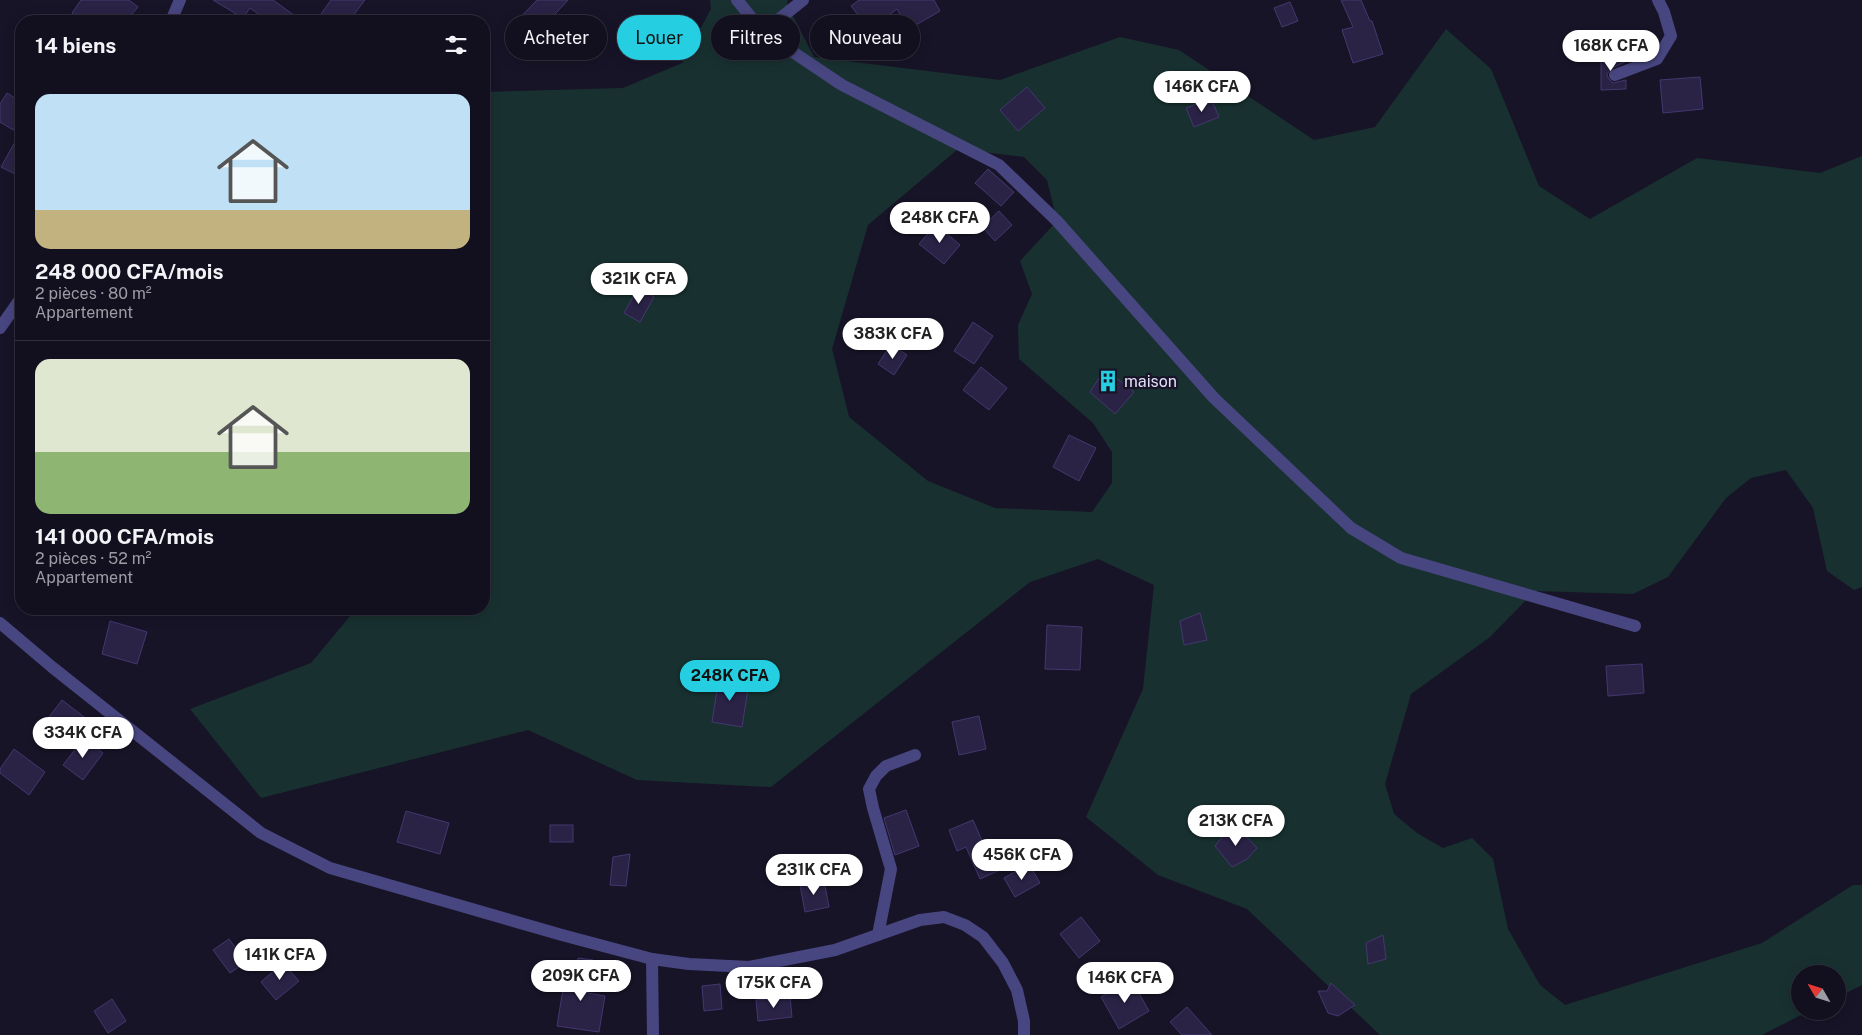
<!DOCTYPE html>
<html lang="fr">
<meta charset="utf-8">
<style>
:root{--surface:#120f1e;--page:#1f1d2b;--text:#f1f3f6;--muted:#9c9ca4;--line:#312f3c;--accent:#25cee1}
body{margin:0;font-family:"Public Sans",sans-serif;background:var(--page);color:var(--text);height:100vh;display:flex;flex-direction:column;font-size:19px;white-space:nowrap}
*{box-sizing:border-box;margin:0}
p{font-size:16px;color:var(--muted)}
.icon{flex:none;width:28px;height:28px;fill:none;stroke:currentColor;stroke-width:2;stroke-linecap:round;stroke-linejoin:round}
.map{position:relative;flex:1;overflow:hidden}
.panel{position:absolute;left:15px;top:15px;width:475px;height:600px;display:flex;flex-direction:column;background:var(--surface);border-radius:20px;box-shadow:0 2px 12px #0003,0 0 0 1px var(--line)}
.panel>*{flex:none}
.hud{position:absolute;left:505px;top:15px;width:475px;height:45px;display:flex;gap:10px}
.needle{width:32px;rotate:309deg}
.controls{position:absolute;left:1791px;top:965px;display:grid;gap:10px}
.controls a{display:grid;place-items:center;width:55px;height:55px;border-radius:50%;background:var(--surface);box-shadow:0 2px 12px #0003,0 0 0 1px var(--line);font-size:25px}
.price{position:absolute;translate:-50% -42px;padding:0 11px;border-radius:18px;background:#fff;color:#222;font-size:16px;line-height:32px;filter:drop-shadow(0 1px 2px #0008)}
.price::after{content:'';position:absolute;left:50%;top:30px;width:15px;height:11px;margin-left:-8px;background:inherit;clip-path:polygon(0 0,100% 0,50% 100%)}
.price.on{background:var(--accent);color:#111}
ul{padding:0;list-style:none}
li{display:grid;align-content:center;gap:10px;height:265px;padding:0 20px}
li+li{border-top:1px solid var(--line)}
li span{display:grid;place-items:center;height:155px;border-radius:15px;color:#555}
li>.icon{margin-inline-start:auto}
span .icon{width:90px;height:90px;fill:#fffc;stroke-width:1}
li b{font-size:21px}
h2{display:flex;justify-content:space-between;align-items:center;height:60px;padding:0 20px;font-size:21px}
.tag{padding:0 18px;border-radius:22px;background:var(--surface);box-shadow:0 2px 12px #0003,0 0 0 1px var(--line);font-size:18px;line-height:45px}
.tag.on{background:var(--accent);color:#111}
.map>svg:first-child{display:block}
</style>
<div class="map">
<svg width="1862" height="1035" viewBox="0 0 1862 1035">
<rect width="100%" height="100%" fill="#181428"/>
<path fill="#183130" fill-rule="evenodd" d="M710,0H788L787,4L814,57L1000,80L1120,37L1179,50L1314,140L1375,127L1446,29L1491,69L1539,186L1590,219L1697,158L1820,173L1862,156V587L1854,590L1827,571L1813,508L1786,470L1751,478L1726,498L1668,577L1633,594L1535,591L1490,637L1411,694L1385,784L1394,814L1417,833L1443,848L1472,838L1493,859L1508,929L1540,985L1565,1005L1762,943L1853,885H1862V985L1838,997V974H1800V1011H1809L1762,1035H1380L1247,909L1158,875L1086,817L1143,689L1154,585L1098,559L1030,582L771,787L637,780L528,730L261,798L190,709L311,663L356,609H484V92L623,88L682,63L711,9ZM958,149L1024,157L1047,180L1057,221L1020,261L1032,294L1018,325L1019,359L1093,423L1112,452V483L1092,512L995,508L928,481L849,417L832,349L868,225Z"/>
<g fill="#2a2346" stroke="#43386f">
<path d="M81,0H129L138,7L126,21H84L72,13Z"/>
<path d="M213,0H273L302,21H268L250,8L243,18Z"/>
<path d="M331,0H365L349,21H316Z"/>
<path d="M537,0H568L533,38L516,22Z"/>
<path d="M859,0H934L940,11L909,29L897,9L869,29L851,6Z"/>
<path d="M1341,0H1361L1370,21H1372L1383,54L1353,63L1342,30L1353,27Z"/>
<path d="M1290,2L1298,21L1282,27L1274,8Z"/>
<path d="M1625,55V62L1612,68L1607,74L1608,78L1613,83L1626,80V89L1601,90V56Z"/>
<path d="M1700,77L1703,109L1663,113L1660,80Z"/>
<path d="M1027,87L1045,108L1018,131L1000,110Z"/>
<path d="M7,93L21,102V116L13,130L0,122V104Z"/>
<path d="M1211,99L1219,117L1194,127L1186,108Z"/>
<path d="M21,131V177L1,167Z"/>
<path d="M988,169L1014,192L1001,206L975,183Z"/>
<path d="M999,211L1012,225L995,241L982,227Z"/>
<path d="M936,224L960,245L944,264L919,244Z"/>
<path d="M638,288L654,297L640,322L624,313Z"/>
<path d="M973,322L993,336L974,364L954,351Z"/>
<path d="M891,344L907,355L894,375L878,364Z"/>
<path d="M981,367L1007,388L989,410L963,390Z"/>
<path d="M1105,369L1134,392L1115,414L1090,392Z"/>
<path d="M1069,435L1096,448L1079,481L1053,467Z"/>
<path d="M1200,613L1207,640L1184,645L1180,621Z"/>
<path d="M110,621L147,632L137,664L102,654Z"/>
<path d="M1047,625L1082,627L1080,670L1045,669Z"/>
<path d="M1642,664L1644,693L1608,696L1606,666Z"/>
<path d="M719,678L749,683L742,727L712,722Z"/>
<path d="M62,700L88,720L75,737L49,717Z"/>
<path d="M979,716L986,749L959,755L952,722Z"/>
<path d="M84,738L103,753L83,780L63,765Z"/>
<path d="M14,749L45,772L29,795L0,773V769Z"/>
<path d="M906,810L919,846L895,855L884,818Z"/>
<path d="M406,811L449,823L440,854L397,842Z"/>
<path d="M973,820L983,843L987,842L1000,870L980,879L966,847L957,851L949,830Z"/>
<rect x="550" y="825" width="23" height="17"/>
<path d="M1237,827L1257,848L1247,859L1232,867L1215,846L1223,836Z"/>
<path d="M630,854L626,886L610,885L613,857Z"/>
<path d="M1029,864L1040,883L1015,897L1004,878Z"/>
<path d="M824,880L829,907L805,912L800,885Z"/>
<path d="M1081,917L1100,941L1079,958L1060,934Z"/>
<path d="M1383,935L1386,959L1368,964L1366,943Z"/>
<path d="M229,939L246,962L230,973L213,950Z"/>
<path d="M578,958L593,960L588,993L605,996L599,1032L557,1026L563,989L573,991Z"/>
<path d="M283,963L299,981L276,1000L261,982Z"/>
<path d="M1131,979L1149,1011L1119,1029L1101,997Z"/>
<path d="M1331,983L1355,1005L1338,1016L1328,1013L1318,991H1327Z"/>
<path d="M720,984L722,1009L704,1011L702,986Z"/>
<path d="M790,997L792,1017L758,1021L756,1000Z"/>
<path d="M112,999L126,1021L108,1033L94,1011Z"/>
<path d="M1187,1007L1212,1035H1182L1170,1022Z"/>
</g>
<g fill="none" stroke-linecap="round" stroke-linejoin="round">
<g stroke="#484680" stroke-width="12">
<path d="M737,0L763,32L842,85L999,165L1057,221L1214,398L1351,528L1401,558L1635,626"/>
<path d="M171,21L180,0"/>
<path d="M763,32L803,0"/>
<path d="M1615,75L1657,59L1671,36L1664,12L1658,0"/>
<path d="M0,328L21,298"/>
<path d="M0,623L52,667L261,833L330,868L562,935L652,959L689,964L749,967L835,950L920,920L944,917L965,925L983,937L1003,963L1017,990L1024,1021V1035"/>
<path d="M878,935L891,869L873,808L869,789L876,776L886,766L915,755"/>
<path d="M652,959L653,1035"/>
</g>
</g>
<defs>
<g id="building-bare" transform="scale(1.725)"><path d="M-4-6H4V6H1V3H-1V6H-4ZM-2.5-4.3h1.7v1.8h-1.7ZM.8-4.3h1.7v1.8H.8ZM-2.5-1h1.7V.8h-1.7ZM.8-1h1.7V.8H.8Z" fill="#25cee1" stroke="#181428" stroke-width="2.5" paint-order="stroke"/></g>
</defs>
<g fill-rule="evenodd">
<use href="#building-bare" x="1108" y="381"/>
</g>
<g text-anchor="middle" stroke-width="4.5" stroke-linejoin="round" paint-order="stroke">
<g font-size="16" fill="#e3dffb" stroke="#181428" text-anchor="start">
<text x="1124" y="387">maison</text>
</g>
</g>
</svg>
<div class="controls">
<a><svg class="needle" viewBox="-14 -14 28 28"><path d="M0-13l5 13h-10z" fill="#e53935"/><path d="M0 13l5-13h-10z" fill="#9c9ca4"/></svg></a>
</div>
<b class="price" style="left:1611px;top:72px">168K CFA</b>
<b class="price" style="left:1202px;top:113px">146K CFA</b>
<b class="price" style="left:940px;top:244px">248K CFA</b>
<b class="price" style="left:639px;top:305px">321K CFA</b>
<b class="price" style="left:893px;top:360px">383K CFA</b>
<b class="price on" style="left:730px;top:702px">248K CFA</b>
<b class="price" style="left:83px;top:759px">334K CFA</b>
<b class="price" style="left:1236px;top:847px">213K CFA</b>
<b class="price" style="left:1022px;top:881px">456K CFA</b>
<b class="price" style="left:814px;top:896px">231K CFA</b>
<b class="price" style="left:280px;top:981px">141K CFA</b>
<b class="price" style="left:581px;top:1002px">209K CFA</b>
<b class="price" style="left:1125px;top:1004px">146K CFA</b>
<b class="price" style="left:774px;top:1009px">175K CFA</b>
<div class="hud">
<a class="tag">Acheter</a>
<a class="tag on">Louer</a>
<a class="tag">Filtres</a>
<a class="tag">Nouveau</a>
</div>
<section class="panel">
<h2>14 biens<svg class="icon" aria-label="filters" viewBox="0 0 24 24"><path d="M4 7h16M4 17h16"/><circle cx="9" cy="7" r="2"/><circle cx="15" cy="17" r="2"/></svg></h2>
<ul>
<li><span style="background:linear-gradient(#bfe0f5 75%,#c2b280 0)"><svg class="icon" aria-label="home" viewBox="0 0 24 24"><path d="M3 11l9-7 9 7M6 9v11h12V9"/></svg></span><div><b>248 000 CFA/mois</b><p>2 pièces · 80 m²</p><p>Appartement</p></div></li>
<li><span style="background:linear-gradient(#dfe7d0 60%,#8fb573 0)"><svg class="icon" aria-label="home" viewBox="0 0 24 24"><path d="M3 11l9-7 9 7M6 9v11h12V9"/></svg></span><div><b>141 000 CFA/mois</b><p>2 pièces · 52 m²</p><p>Appartement</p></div></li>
</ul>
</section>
</div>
